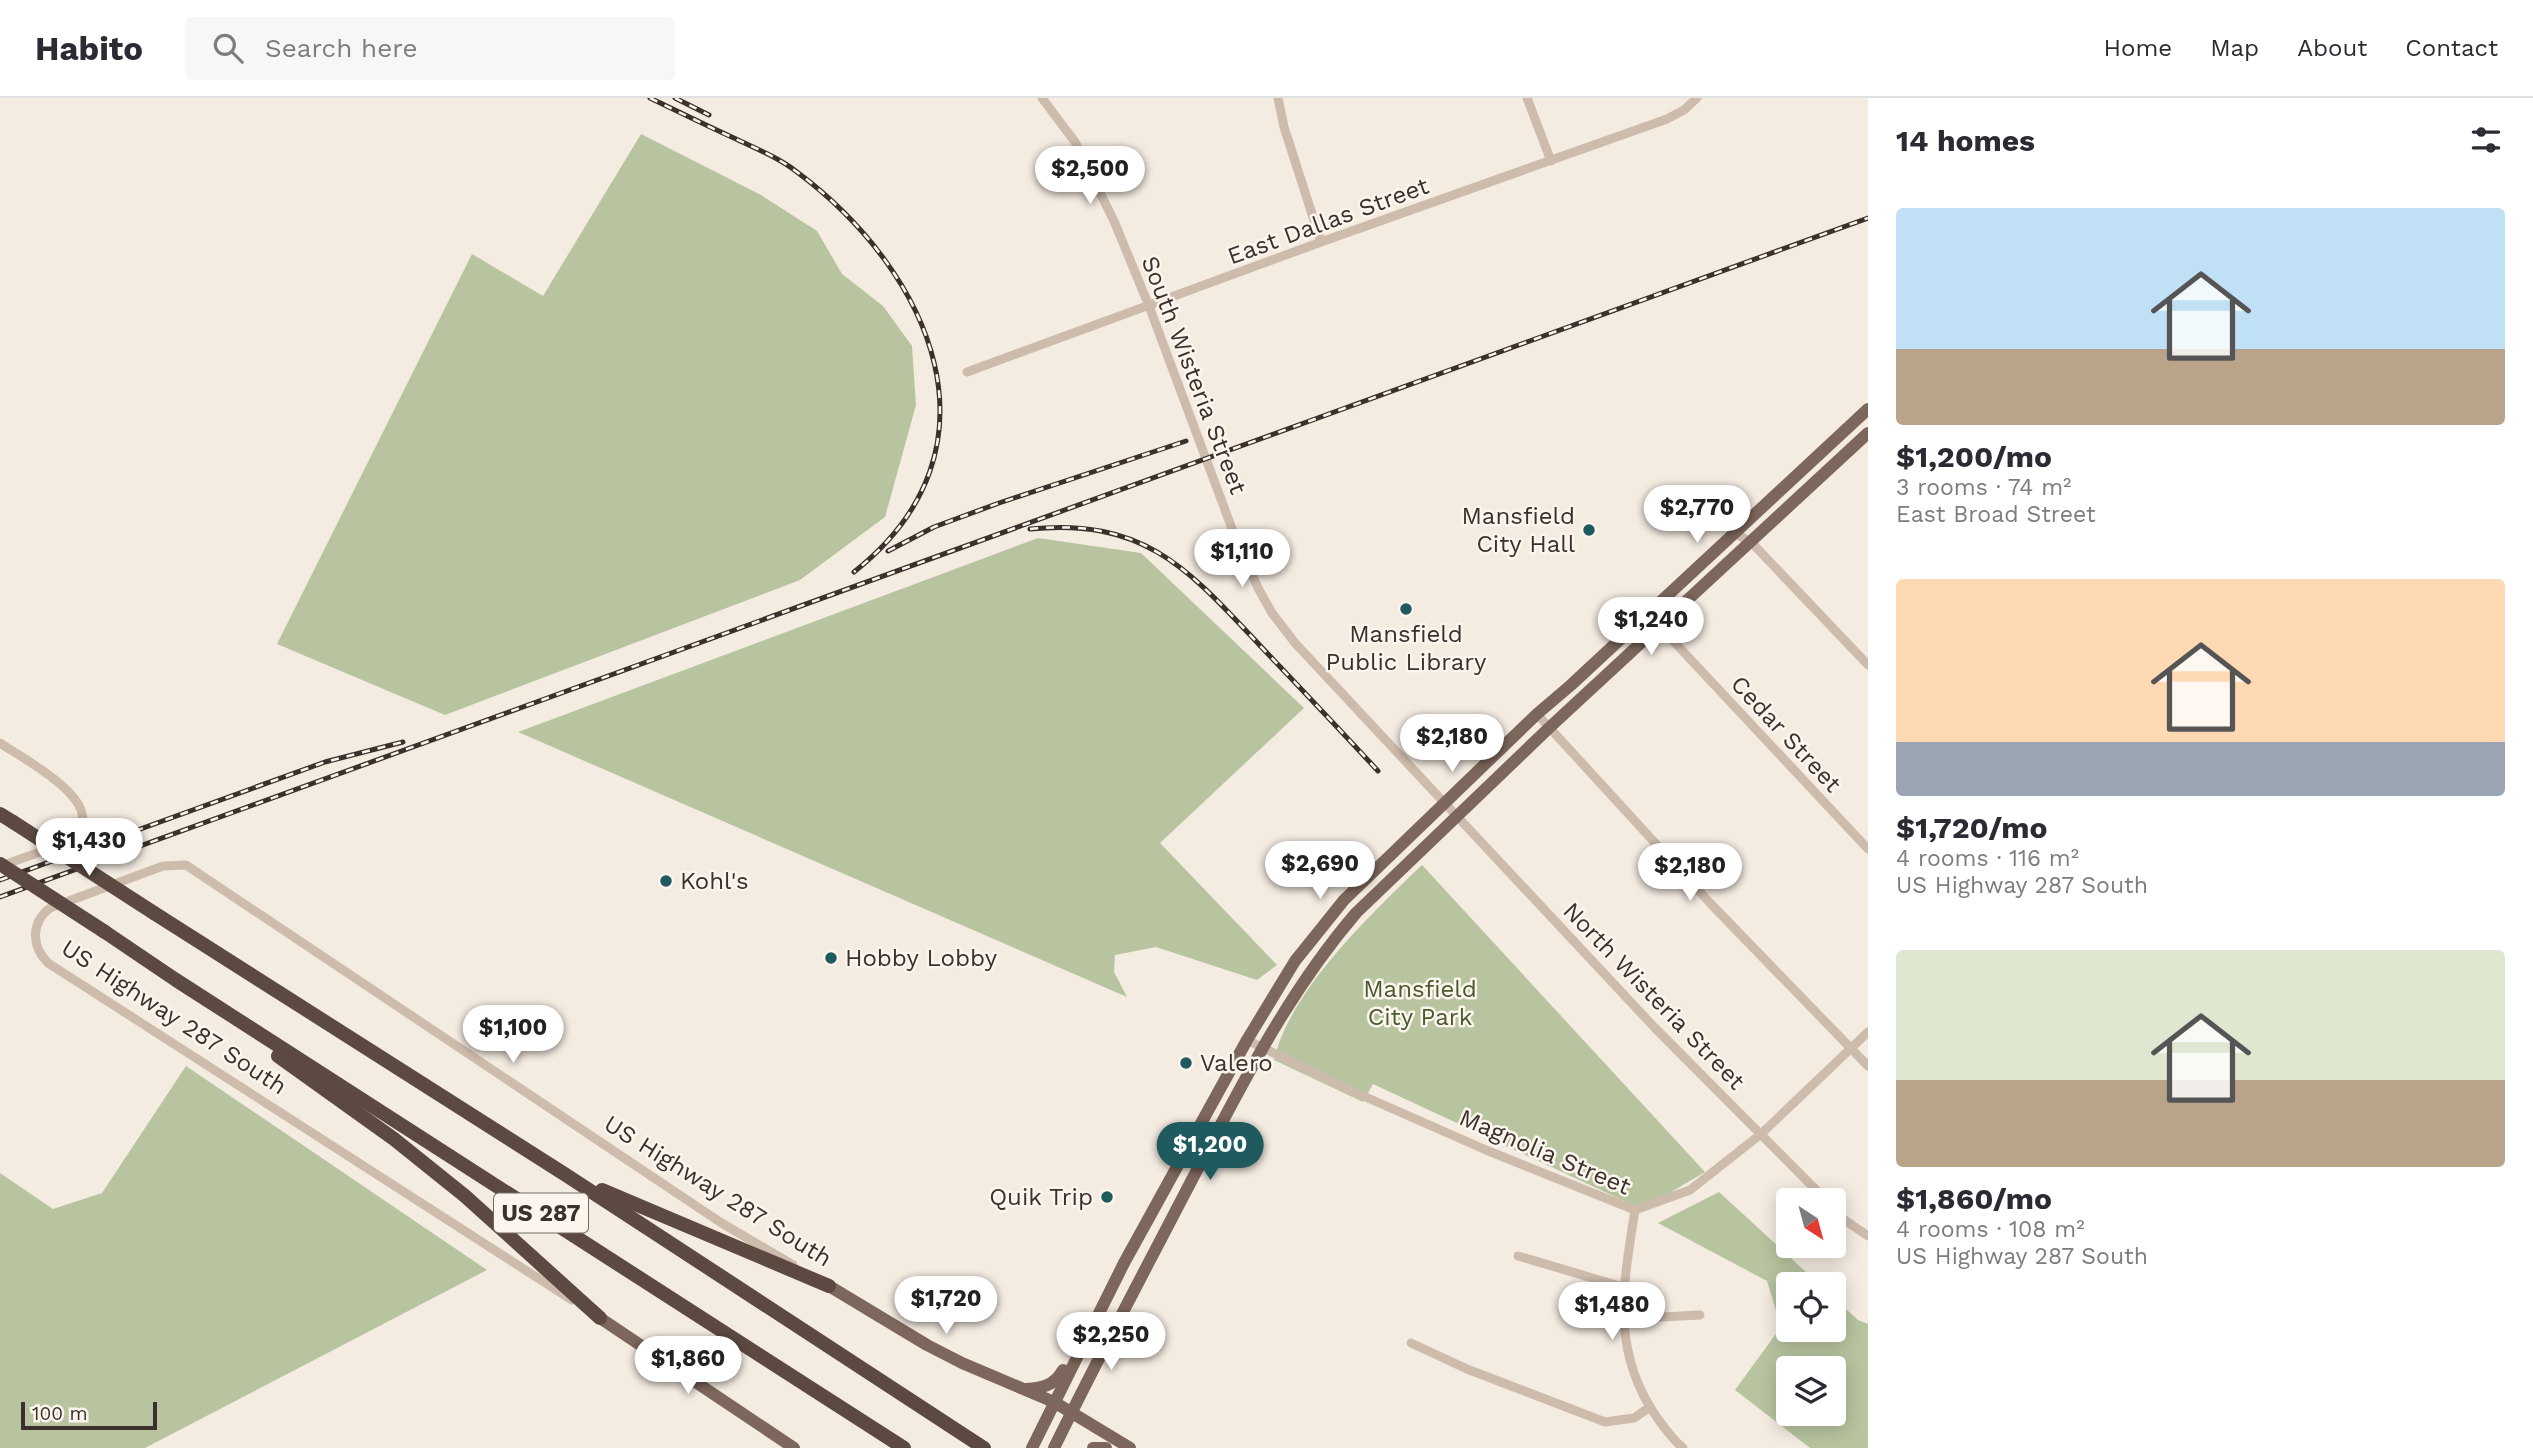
<!DOCTYPE html>
<meta charset="utf-8">
<style>
:root{--surface:#fff;--page:#f7f7f7;--text:#2b2b33;--muted:#7c7c81;--line:#e1e1e2;--accent:#1f5a5e}
body{margin:0;font-family:"Work Sans",sans-serif;background:var(--page);color:var(--text);height:100vh;display:flex;flex-direction:column;font-size:26px;white-space:nowrap}
*{box-sizing:border-box;margin:0}
p{font-size:23px;color:var(--muted)}
.icon{flex:none;width:38px;height:38px;fill:none;stroke:currentColor;stroke-width:2;stroke-linecap:round;stroke-linejoin:round}
.map{position:relative;flex:1;overflow:hidden}
.panel{display:flex;flex-direction:column;background:var(--surface);width:665px}
.panel>*{flex:none}
.needle{width:46px;rotate:144deg}
.buttons{position:absolute;left:1776px;top:1090px;display:grid;gap:14px}
.buttons a{display:grid;place-items:center;width:70px;height:70px;border-radius:7px;background:var(--surface);box-shadow:0 4px 18px #0003;font-size:35px}
.scale{position:absolute;left:21px;bottom:18px;width:136px;box-sizing:border-box;padding-left:7px;border:4px solid #3b302b;border-top:0;font-size:19px;line-height:24px;white-space:nowrap;color:#3b302b;-webkit-text-stroke:5px #fbf5ee;paint-order:stroke}
.price{position:absolute;translate:-50% -60px;padding:0 16px;border-radius:24px;background:#fff;color:#222;font-size:23px;line-height:46px;filter:drop-shadow(0 2px 4px #0008)}
.price::after{content:'';position:absolute;left:50%;top:42px;width:21px;height:16px;margin-left:-10px;background:inherit;clip-path:polygon(0 0,100% 0,50% 100%)}
.price.selected{background:var(--accent);color:#fff}
ul{padding:0;list-style:none}
li{display:grid;align-content:center;gap:14px;height:371px;padding:0 28px}
li span{display:grid;place-items:center;height:217px;border-radius:7px;color:#555}
li>.icon{margin-inline-start:auto}
span .icon{width:126px;height:126px;fill:#fffc;stroke-width:1}
li b{font-size:30px}
h2{display:flex;justify-content:space-between;align-items:center;height:84px;padding:0 28px;font-size:30px}
header{display:flex;align-items:center;gap:42px;box-sizing:border-box;height:98px;padding:0 35px;background:var(--surface);border-bottom:2px solid var(--line)}
header strong{font-size:33px}
nav{display:flex;gap:38px;margin-inline-start:auto;font-size:24px}
.search{width:490px;height:63px;background:var(--page);display:flex;align-items:center;gap:18px;box-sizing:border-box;padding:0 24px;border-radius:7px;color:var(--muted);font-size:26px}
main{display:flex;flex:1;min-height:0}
.map>svg:first-child{display:block}
</style>
<header>
<strong>Habito</strong>
<div class="search"><svg class="icon" aria-label="search" viewBox="0 0 24 24"><circle cx="10" cy="10" r="6"/><path d="M15 15l6 6"/></svg>Search here</div>
<nav><a>Home</a><a>Map</a><a>About</a><a>Contact</a></nav>
</header>
<main>
<div class="map">
<svg width="1868" height="1350" viewBox="0 0 1868 1350">
<rect width="100%" height="100%" fill="#f4ebe1"/>
<g fill="#b8c4a0" fill-rule="evenodd">
<path d="M641,36L761,97L817,133L842,176L883,208L912,248L916,307L885,419L800,482L445,617L277,546L472,156L543,198Z"/>
<path d="M1038,440L1141,455L1304,610L1160,745L1277,867L1257,882L1156,849L1115,857L1114,874L1127,899L518,634Z"/>
<path d="M1422,767L1705,1074L1666,1097L1635,1108L1373,986L1363,1004L1274,962C1290,892 1371,816 1422,767Z"/>
<path d="M186,968L487,1172L145,1350H0V1075L53,1111L102,1095Z"/>
<path d="M1719,1094L1819,1186H1788V1232H1834V1200L1858,1222L1868,1226V1350H1810L1735,1292L1781,1229L1767,1183L1658,1125ZM1788,1270H1834V1316H1788Z"/>
</g>
<g fill="none" stroke-linecap="round" stroke-linejoin="round">
<g stroke="#cdbbac" stroke-width="9">
<path d="M1042,0L1075,44L1114,123L1149,208L1234,436L1258,490L1272,515L1295,545L1654,929L1826,1102"/>
<path d="M1278,0L1284,29L1321,144"/>
<path d="M1527,0L1551,63"/>
<path d="M967,274L1321,144L1667,21L1684,12L1697,0"/>
<path d="M1734,435L1751,444L1868,567"/>
<path d="M1648,516L1868,751"/>
<path d="M1537,616L1710,805L1868,968"/>
<path d="M0,645C22,660 119,710 68,741C49,753 23,759 2,768"/>
<path d="M1247,942L1343,989L1486,1052L1635,1112L1690,1092L1761,1036L1868,934"/>
<path d="M1834,1111L1843,1121L1868,1138"/>
<path d="M1635,1112C1623,1188 1610,1254 1658,1321C1666,1332 1673,1342 1683,1350"/>
<path d="M1518,1158L1623,1189"/>
<path d="M572,1202L48,865C32,849 30,825 50,810L163,768L186,767L720,1124L793,1167"/>
<path d="M1625,1221L1700,1217"/>
<path d="M1411,1245L1467,1271L1605,1324L1634,1320L1650,1309"/>
</g>
<g stroke="#7d675c" stroke-width="12">
<path d="M829,1188L927,1247L962,1265L1054,1304L1130,1350"/>
<path d="M600,1220L794,1350"/>
<path d="M1026,1291C1042,1290 1054,1288 1063,1272"/>
<path d="M1032,1350L1124,1165L1247,942L1295,863L1344,802L1537,616L1571,587L1868,311"/>
<path d="M1054,1350C1096,1264 1141,1180 1185,1095C1236,998 1284,899 1356,815L1550,629L1868,335"/>
<path d="M1093,1350H1106"/>
</g>
<g stroke="#5c4a42" stroke-width="14">
<path d="M0,716L13,724"/>
<path d="M154,815L566,1077L984,1350"/>
<path d="M105,834L176,882L904,1350"/>
<path d="M278,958L394,1041L465,1098L600,1220"/>
<path d="M602,1092L829,1188"/>
</g>
<g stroke="#3b302b" stroke-width="5">
<g id="rail">
<path d="M650,0C679,14 707,28 736,41C757,51 779,60 797,74C931,174 1010,351 854,474"/>
<path d="M675,0L709,17"/>
<path d="M1030,431C1150,419 1193,477 1268,556C1305,595 1342,634 1378,673"/>
<path d="M888,453L934,429L999,405L1186,343"/>
<path d="M0,782L325,664L403,644"/>
<path d="M0,799L1868,120"/>
</g>
</g>
<use href="#rail" stroke="#fbf5ee" stroke-width="2.5" stroke-dasharray="8" stroke-linecap="butt"/>
<g stroke="#5c4a42" stroke-width="14">
<path d="M13,724L154,815"/>
<path d="M0,766L105,834"/>
</g>
</g>
<g fill="#1f5a5e" stroke="#fbf5ee" stroke-width="2.5">
<circle cx="1589" cy="432" r="7"/>
<circle cx="1406" cy="511" r="7"/>
<circle cx="666" cy="783" r="7"/>
<circle cx="831" cy="860" r="7"/>
<circle cx="1186" cy="965" r="7"/>
<circle cx="1107" cy="1099" r="7"/>
</g>
<g text-anchor="middle" stroke-width="5" stroke-linejoin="round" paint-order="stroke">
<rect fill="#fbf5ee" stroke="#756b66" stroke-width="2" x="494" y="1095.5" width="94" height="39" rx="5"/>
<g font-size="23" font-weight="bold" fill="#3b302b">
<text x="541" y="1123">US 287</text>
</g>
<g font-size="24" fill="#3b302b" stroke="#fbf5ee">
<text transform="translate(1328 123) rotate(-20)" y="8">East Dallas Street</text>
<text transform="translate(1194 277) rotate(69)" y="8">South Wisteria Street</text>
<text transform="translate(1786 636) rotate(47)" y="8">Cedar Street</text>
<text transform="translate(1654 898) rotate(46)" y="8">North Wisteria Street</text>
<text transform="translate(174 919) rotate(33)" y="8">US Highway 287 South</text>
<text transform="translate(1545 1054) rotate(23)" y="8">Magnolia Street</text>
<text transform="translate(718 1093) rotate(32)" y="8">US Highway 287 South</text>
</g>
<g font-size="24" fill="#3b302b" stroke="#fbf5ee" text-anchor="start">
<text x="1575" y="426" text-anchor="end">Mansfield<tspan x="1575" dy="28">City Hall</tspan></text>
<text x="1406" y="544" text-anchor="middle">Mansfield<tspan x="1406" dy="28">Public Library</tspan></text>
<text x="680" y="791">Kohl's</text>
<text x="845" y="868">Hobby Lobby</text>
<text x="1200" y="973">Valero</text>
<text x="1093" y="1107" text-anchor="end">Quik Trip</text>
</g>
<g font-size="24" fill="#4a5a2e" stroke="#fbf5ee">
<text x="1420" y="899">Mansfield<tspan x="1420" dy="28">City Park</tspan></text>
</g>
</g>
</svg>
<div class="buttons">
<a><svg class="needle" viewBox="-14 -14 28 28"><path d="M0-13l5 13h-10z" fill="#e53935"/><path d="M0 13l5-13h-10z" fill="#7c7c81"/></svg></a>
<a><svg class="icon" aria-label="locate" viewBox="0 0 24 24"><circle cx="12" cy="12" r="6"/><path d="M12 2v4M12 18v4M2 12h4M18 12h4"/></svg></a>
<a><svg class="icon" aria-label="layers" viewBox="0 0 24 24"><path d="M12 4l9 5-9 5-9-5zM3 14l9 5 9-5"/></svg></a>
</div>
<div class="scale">100 m</div>
<b class="price" style="left:1090px;top:108px">$2,500</b>
<b class="price" style="left:1697px;top:447px">$2,770</b>
<b class="price" style="left:1242px;top:491px">$1,110</b>
<b class="price" style="left:1651px;top:559px">$1,240</b>
<b class="price" style="left:1452px;top:676px">$2,180</b>
<b class="price" style="left:89px;top:780px">$1,430</b>
<b class="price" style="left:1320px;top:803px">$2,690</b>
<b class="price" style="left:1690px;top:805px">$2,180</b>
<b class="price" style="left:513px;top:967px">$1,100</b>
<b class="price selected" style="left:1210px;top:1084px">$1,200</b>
<b class="price" style="left:946px;top:1238px">$1,720</b>
<b class="price" style="left:1612px;top:1244px">$1,480</b>
<b class="price" style="left:1111px;top:1274px">$2,250</b>
<b class="price" style="left:688px;top:1298px">$1,860</b>
</div>
<section class="panel">
<h2>14 homes<svg class="icon" aria-label="filters" viewBox="0 0 24 24"><path d="M4 7h16M4 17h16"/><circle cx="9" cy="7" r="2"/><circle cx="15" cy="17" r="2"/></svg></h2>
<ul>
<li><span style="background:linear-gradient(#bfe0f5 65%,#b9a48a 0)"><svg class="icon" aria-label="home" viewBox="0 0 24 24"><path d="M3 11l9-7 9 7M6 9v11h12V9"/></svg></span><div><b>$1,200/mo</b><p>3 rooms · 74 m²</p><p>East Broad Street</p></div></li>
<li><span style="background:linear-gradient(#ffd9b3 75%,#9aa5b1 0)"><svg class="icon" aria-label="home" viewBox="0 0 24 24"><path d="M3 11l9-7 9 7M6 9v11h12V9"/></svg></span><div><b>$1,720/mo</b><p>4 rooms · 116 m²</p><p>US Highway 287 South</p></div></li>
<li><span style="background:linear-gradient(#dfe7d0 60%,#b9a48a 0)"><svg class="icon" aria-label="home" viewBox="0 0 24 24"><path d="M3 11l9-7 9 7M6 9v11h12V9"/></svg></span><div><b>$1,860/mo</b><p>4 rooms · 108 m²</p><p>US Highway 287 South</p></div></li>
</ul>
</section>
</main>
